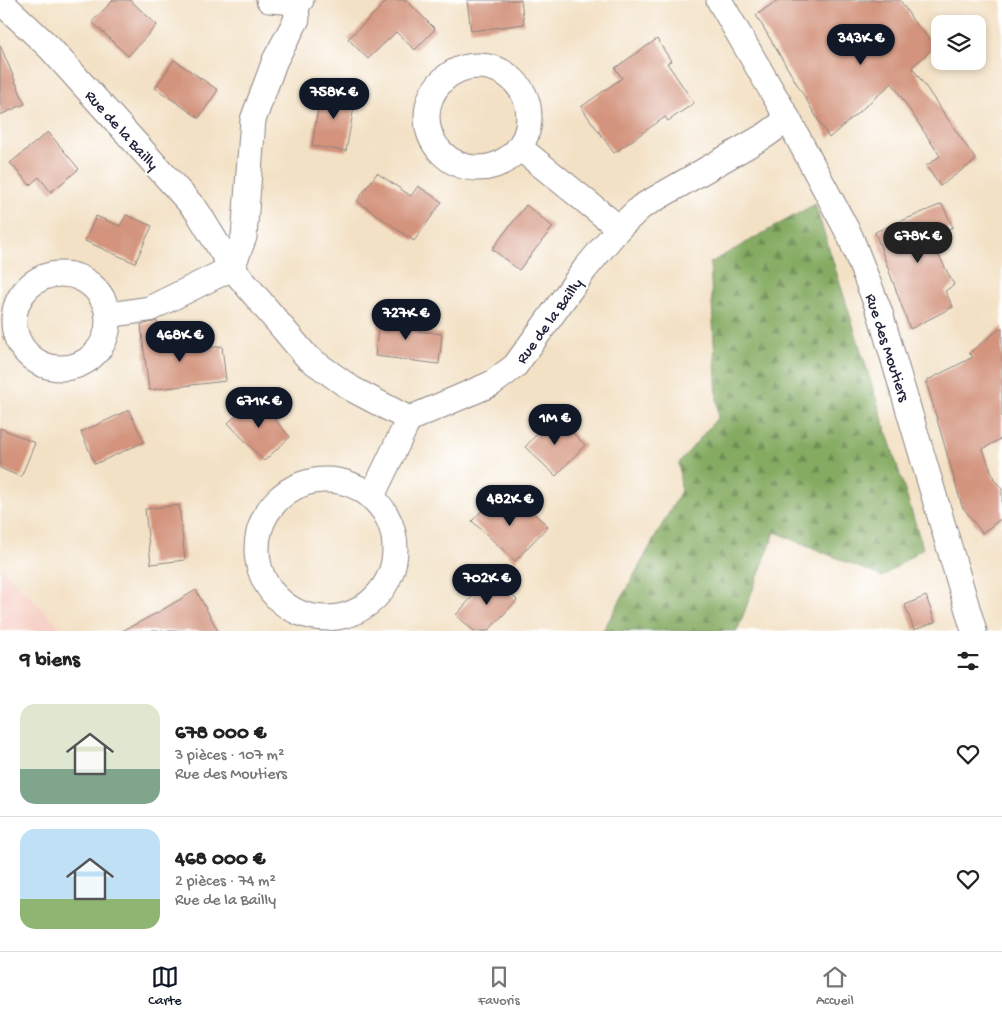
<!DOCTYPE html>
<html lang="fr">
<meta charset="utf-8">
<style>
:root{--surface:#fff;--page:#f6f6f6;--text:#222;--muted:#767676;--line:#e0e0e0;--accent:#111827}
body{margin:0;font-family:"Gochi Hand",sans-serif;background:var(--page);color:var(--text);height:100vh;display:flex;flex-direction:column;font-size:19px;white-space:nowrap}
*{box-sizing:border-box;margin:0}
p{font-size:16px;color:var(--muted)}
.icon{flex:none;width:28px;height:28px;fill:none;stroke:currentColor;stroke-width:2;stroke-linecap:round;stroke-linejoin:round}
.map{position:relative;height:631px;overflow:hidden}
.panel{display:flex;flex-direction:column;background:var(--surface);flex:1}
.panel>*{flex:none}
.fabs{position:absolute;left:931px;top:15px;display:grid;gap:10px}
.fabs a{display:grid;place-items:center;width:55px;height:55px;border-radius:10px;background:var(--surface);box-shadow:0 2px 8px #0003;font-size:25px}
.price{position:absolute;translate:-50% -42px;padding:0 11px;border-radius:18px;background:var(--accent);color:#fff;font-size:16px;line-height:32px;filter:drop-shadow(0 1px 2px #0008)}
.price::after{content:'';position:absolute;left:50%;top:30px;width:15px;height:11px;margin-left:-8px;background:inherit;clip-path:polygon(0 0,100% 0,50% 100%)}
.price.active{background:#222;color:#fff}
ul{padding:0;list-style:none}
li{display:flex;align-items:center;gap:15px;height:125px;padding:0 20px}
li+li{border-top:1px solid var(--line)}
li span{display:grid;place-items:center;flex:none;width:140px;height:100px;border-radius:15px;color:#555}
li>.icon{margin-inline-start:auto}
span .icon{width:60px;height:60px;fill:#fffc;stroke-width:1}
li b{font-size:21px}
h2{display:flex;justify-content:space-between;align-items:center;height:60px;padding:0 20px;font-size:21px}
.tab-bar{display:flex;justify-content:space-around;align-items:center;height:70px;border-top:1px solid var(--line);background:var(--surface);font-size:14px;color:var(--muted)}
.tab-bar a{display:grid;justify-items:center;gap:2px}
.tab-bar .active{color:var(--accent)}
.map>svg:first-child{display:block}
</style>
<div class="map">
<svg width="1002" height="631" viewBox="0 0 1002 631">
<defs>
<pattern id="forest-firs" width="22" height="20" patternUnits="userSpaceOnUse" patternTransform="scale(1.25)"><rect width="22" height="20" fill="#85ab62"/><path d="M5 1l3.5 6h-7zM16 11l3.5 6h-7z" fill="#6c8b52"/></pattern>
</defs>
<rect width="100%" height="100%" fill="#fff"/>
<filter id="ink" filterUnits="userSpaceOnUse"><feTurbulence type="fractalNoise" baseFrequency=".02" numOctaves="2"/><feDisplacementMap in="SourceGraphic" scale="10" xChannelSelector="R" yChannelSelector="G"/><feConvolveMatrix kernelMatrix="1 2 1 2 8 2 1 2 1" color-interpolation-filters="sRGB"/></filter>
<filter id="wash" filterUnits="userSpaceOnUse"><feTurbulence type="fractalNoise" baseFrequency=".0096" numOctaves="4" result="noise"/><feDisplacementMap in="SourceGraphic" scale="20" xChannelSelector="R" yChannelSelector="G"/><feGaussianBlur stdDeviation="1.12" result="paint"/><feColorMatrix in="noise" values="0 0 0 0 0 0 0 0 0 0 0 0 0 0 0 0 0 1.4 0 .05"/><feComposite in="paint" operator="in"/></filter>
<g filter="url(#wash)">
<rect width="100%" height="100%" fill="#f3e1c5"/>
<path fill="#f7d1c7" d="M0,566L64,631H0Z"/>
<path fill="url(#forest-firs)" stroke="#54664e" d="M815,204L923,548L882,577L775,532L737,631H603L681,491L679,463L718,417L710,263Z"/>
<g id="blocks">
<g fill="#d3937c">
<path d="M113,0H130L157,25L128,56L92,22Z"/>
<path d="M388,0H406L435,29L415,50L396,32L368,59L348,39Z"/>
<path d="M467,0H521L524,24L471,31Z"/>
<path d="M778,0H900L914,22L936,46L912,67L976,160L940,186L926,166L940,156L892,83L829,138L756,15Z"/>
<path d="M657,39L671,61L667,63L694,103L668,121L665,117L614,153L581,107L622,78L615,68Z"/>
<path d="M0,45L25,104L0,115Z"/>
<path d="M174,60L218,90L199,118L155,88Z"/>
<path d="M321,89L356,96L346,151L312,146Z"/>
<path d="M48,132L79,169L51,192L39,177L30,185L10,163Z"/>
<path d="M377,173L411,196L418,186L442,202L414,241L357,201Z"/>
<path d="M942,204L953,227L930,238L954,285L945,291L953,307L910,329L875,232Z"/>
<path d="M526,205L553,227L519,270L492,249Z"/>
<path d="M126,215L152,226L135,263L85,241L96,216L120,226Z"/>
<path d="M380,312L404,315L403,329L442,334L439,364L375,356Z"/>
<path d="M157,321L165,353L222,346L226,381L149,390L141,325Z"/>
<path d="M1002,327V438L983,449L994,479L1002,489V518L982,533L962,506L926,381L973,357L969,353Z"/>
<path d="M255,397L290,437L264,461L228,423Z"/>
<path d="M129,410L144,442L95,464L81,432Z"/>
<path d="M555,415L585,445L556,476L525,447Z"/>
<path d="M0,428L35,443L21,477L0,468Z"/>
<path d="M495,497L514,514L523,504L548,526L515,561L472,521Z"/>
<path d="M179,505L185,560L151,564L145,509Z"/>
<path d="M491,576L517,600L488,631H474L456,615Z"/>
<path d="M196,590L218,631H122L157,613Z"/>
<path d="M926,596L935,622L914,630L905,605Z"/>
</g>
</g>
</g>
<g filter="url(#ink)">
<use href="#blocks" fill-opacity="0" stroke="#8a8280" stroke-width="1"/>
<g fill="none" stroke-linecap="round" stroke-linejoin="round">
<g stroke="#8a8280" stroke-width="27">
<g id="street">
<path d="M269,0L296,2L301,0"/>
<path d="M719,0L788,119L850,236L880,313L974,631"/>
<path d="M0,1L49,47L197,211L232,268L307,357L352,389L409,419L491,384L515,366L585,269L619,228L641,207L766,135L788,119"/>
<circle cx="478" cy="117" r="51"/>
<path d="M520,148L619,228"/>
<circle cx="61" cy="321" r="47"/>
<path d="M109,315L149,309L232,268L244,237L253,120L275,60L297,19L296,2"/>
<circle cx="326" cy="549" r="69"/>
<path d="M372,496L409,419"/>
</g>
</g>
<use href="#street" stroke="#fff" stroke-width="25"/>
</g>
</g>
<g text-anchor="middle" stroke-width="4.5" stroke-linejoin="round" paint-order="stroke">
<g font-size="16" fill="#22223b" stroke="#fff">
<text transform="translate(123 129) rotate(48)" y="6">Rue de la Bailly</text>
<text transform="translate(548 320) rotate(-54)" y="6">Rue de la Bailly</text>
<text transform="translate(889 347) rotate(72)" y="6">Rue des Moutiers</text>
</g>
</g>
</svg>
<div class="fabs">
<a><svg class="icon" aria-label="layers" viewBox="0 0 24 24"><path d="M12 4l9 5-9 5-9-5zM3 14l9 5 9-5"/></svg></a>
</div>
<b class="price" style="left:861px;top:66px">343K €</b>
<b class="price" style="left:334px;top:120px">758K €</b>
<b class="price active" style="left:918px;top:264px">678K €</b>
<b class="price" style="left:406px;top:341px">727K €</b>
<b class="price" style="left:180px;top:363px">468K €</b>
<b class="price" style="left:259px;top:429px">671K €</b>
<b class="price" style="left:555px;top:446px">1M €</b>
<b class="price" style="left:510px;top:527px">482K €</b>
<b class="price" style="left:487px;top:606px">702K €</b>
</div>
<section class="panel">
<h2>9 biens<svg class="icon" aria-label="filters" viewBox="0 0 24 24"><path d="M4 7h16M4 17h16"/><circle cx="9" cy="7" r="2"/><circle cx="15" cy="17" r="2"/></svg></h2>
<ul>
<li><span style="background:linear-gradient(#dfe7d0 65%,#7fa58c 0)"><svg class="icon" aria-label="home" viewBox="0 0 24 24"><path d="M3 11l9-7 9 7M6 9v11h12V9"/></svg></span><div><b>678 000 €</b><p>3 pièces · 107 m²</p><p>Rue des Moutiers</p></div><svg class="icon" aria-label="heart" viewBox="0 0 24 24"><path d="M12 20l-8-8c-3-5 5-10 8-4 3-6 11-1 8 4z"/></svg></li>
<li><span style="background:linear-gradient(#bfe0f5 70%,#8fb573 0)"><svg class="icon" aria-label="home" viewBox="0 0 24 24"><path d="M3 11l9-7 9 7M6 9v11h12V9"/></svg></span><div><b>468 000 €</b><p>2 pièces · 74 m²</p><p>Rue de la Bailly</p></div><svg class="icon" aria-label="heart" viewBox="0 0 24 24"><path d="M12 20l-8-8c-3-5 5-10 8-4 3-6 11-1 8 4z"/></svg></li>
</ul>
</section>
<nav class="tab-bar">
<a class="active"><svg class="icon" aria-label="map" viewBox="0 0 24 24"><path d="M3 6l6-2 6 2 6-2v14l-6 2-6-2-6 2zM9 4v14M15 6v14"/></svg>Carte</a>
<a><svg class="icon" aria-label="saved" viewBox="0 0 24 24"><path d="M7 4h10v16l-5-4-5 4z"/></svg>Favoris</a>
<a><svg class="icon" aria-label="home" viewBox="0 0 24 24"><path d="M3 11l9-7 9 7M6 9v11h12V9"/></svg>Accueil</a>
</nav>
